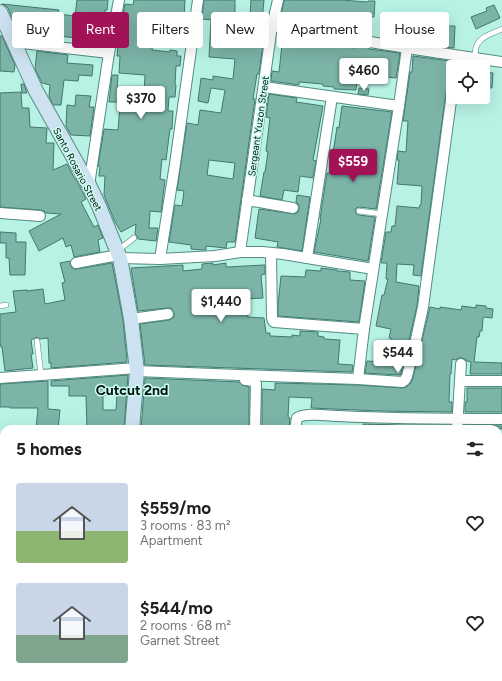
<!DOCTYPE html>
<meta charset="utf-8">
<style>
:root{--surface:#fff;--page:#f2f2f2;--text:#202124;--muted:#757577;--accent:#a21257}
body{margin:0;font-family:Figtree,sans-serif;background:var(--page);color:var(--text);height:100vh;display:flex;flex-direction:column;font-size:15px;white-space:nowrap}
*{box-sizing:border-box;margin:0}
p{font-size:13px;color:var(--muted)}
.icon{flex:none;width:22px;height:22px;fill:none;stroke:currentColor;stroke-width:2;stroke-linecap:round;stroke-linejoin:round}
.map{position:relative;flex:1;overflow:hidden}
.side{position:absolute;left:0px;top:425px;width:502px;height:256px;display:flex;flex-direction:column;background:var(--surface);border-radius:12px 12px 0 0;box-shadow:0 4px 16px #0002}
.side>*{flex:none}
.guide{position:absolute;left:12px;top:12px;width:478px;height:36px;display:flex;gap:8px}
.buttons{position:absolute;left:446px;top:60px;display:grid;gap:8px}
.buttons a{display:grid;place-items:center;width:44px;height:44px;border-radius:4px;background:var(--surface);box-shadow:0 4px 16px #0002;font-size:20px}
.price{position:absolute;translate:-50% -34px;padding:0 9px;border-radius:4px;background:#fff;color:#222;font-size:13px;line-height:26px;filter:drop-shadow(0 1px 2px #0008)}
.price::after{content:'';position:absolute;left:50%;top:24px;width:12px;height:9px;margin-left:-6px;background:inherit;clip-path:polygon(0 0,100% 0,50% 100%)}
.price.active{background:var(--accent);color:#fff}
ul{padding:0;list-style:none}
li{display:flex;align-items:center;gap:12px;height:100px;padding:0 16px}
li span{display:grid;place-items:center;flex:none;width:112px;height:80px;border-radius:4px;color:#555}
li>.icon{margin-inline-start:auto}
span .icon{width:48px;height:48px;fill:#fffc;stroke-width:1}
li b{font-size:17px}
h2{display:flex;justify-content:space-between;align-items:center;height:48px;padding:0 16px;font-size:17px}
.chip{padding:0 14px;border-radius:4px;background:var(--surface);box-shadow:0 4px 16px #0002;font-size:14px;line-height:36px}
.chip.active{background:var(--accent);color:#fff}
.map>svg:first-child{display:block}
</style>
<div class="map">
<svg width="502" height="681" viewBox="0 0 502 681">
<rect width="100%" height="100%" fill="#b7f2e4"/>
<g fill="#7cb4a8" stroke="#42796e" fill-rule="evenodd">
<path d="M77,0H108L107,10H105L102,44L88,43L89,39L56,36L55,40L20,36L8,8L5,5L2,4L59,10L58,14L74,16H75Z"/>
<path d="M134,0H185L184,18L179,17L178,23H173L172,32L162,31L164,16L150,15L149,31L154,32L152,50L170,52V50L177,51V56H181L180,66H176L175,84L176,85L175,97H169L168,111H173L172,129H170L166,160L162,159L160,179L165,180L161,212L150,211L149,228H158L156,241L138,239L137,236L135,234L136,224L121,232L115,222L104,195L105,176H99L100,167L98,166L104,129L118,130L120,104H119V102H109L112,75H118L117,90L144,92L145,75L119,73L120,56H117L118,45H125L127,26H121L125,4L133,5Z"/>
<path d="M204,0H235V14L250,15L251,0H264L262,22L255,21L253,42L263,43L259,74H257L253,99H255L235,242H227L226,248L206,246V250H203L191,249V245L169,242L175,205L182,206L184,191L177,190L187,123L198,125L200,110L221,113L225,90L211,88L208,103L198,101L201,78L213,80V76L233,79L235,59L209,57L211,20L202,19ZM209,160L235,163L233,179L207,175Z"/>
<path d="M284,0H342L367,2L368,1H375L374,17H371L370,35L351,32V28L345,27L346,24L323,22V28L280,21Z"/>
<path d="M494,5L500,18L476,29L471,17L487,11L486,8Z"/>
<path d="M389,16L399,17L398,22L403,23L401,40L388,38Z"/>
<path d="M416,24L429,26L426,44L414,43Z"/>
<path d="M447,26H455L454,48L443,47L444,35H446Z"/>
<path d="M0,36H2L15,65L14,72L0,71Z"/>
<path d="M318,40L327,42V45L356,48V46L369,48V49L400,53L396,78L386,77L387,70L372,68V70L358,69L356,90L334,89V87L323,86V84L299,82V85L271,81L272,71L279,72L282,44L317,47Z"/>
<path d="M37,51L68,55L67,63L93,65L92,76L79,75L78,81L64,80L61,105H53L49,96L50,85L42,83L35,69Z"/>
<path d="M413,56L450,61V67L451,71L450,80H452L448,82L447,85L421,276L413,275L414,265L397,264L396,282L419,286L417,306L401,374L400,375L365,373L367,361L384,362L385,357L388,358L392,339L389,338L391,329L376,326L382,295H384L388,279H386L387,263H381L386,232H391L392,226H395L397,206L419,208L420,205H421L422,186L397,184L399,160H397L398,151L406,152L408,121H403L410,72H412Z"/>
<path d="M463,63L477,65L476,67H463Z"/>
<path d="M483,72L493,73L492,88L483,87Z"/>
<path d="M21,84H24L27,93H22Z"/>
<path d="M359,88L369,89L368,95L358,94Z"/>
<path d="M21,92L22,108H29L30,127L47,128L46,143H54L53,170L67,164L75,179H76L86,199L81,202L94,227L98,225L103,238L98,240L100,252L74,257L71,245L66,247L63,238L39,251L29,231L61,214L46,213L44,211L40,210L0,207V93Z"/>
<path d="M269,94L297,98L296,102L323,106L313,160L316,161L313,178L300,176L298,192L284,190L282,200L260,196L264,172H265L268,152L266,151L270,118L266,117Z"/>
<path d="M76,95L91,96L89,107H94L90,136L71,135L66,126L67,105L75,106Z"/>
<path d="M342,106L392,112L376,209L359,207L356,208L355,210L356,213L358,215L375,217L368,261L314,252L321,219H320L327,173H330L337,127L339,128Z"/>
<path d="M297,195L310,197L302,251L277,247L278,242L255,238L259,209L295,214L298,212L299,209V205L296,202Z"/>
<path d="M0,232L16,233V242H26L25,275H10L9,258H6V243H0Z"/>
<path d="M70,261L71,267L74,269H77L112,263L123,320L127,362L51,368V363H49L48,338L40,339L37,337L31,340L33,354H31L33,368L5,371L2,347H1L0,342V314L16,312L13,291L27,290V291L43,289L45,304L65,300L62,283L65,282L60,263Z"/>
<path d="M213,263V265L226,263V267L265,265V274L261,275L263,298L246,299L248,317L264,318L266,333H270V336L292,337V335L300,336V331L318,332V336L324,337V339L340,340L338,364L353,365L352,372L145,365L140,324L169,320L174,317V313L171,308H168L138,311L131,268L183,265V271L202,269V264Z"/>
<path d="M321,268L337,270V271L350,272V280L365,281L359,322L278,316V305L281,276L305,277L306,270L321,271Z"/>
<path d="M476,305L486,306V308L493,309L492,318L484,317L483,318L482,331H480L479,337H477L474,362L502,363V374H470L471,362L467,361L465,359L462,358H458L456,360L452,359L451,374H450L449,402H452V412L380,411L311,408L312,398L289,397L288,417L290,418L289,429H262V389L275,390V383L358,385L402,388L406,387L411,383L413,378L430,307L440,309V307L461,310L462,306L476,308Z"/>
<path d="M128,375L124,429H87L86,396H69V386H51V381ZM103,395H117L116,410H103Z"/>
<path d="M145,378L239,382L242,385L249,387V429H141Z"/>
<path d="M48,381V409L60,410L58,429H36L38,408H10V407H0V384Z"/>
<path d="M467,388H502V412H465V402H467Z"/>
<path d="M363,424L400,425H451V429H363Z"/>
<path d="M464,425L502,426V429H464Z"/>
</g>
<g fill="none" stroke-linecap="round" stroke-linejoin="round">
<g stroke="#548c80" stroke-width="6">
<g id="lane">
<path d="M475,58C475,54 475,49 477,45C481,36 494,33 502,29"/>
<path d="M359,211L382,214"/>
<path d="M117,251L134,238"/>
<path d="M0,306L6,305"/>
<path d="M37,341L41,375"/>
</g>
</g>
<g stroke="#548c80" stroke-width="12">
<g id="street">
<path d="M272,26L407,48L502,62"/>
<path d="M13,42L109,53"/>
<path d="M456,67L457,56"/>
<path d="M264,87L399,106"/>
<path d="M89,185L109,53L119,0"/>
<path d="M247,200L293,208"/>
<path d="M0,213L40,216"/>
<path d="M240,252L272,26L278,0"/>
<path d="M120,258L160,259L215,256L240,252H262L283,254L373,269"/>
<path d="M307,258L332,97"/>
<path d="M160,259L175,164L198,0"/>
<path d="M76,263L118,255"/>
<path d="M131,319L168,314"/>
<path d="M364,329L399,106L407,48"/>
<path d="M137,371L239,375L358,379L364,329L274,322L273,321L272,318L271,253"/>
<path d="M0,378L137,368"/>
<path d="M358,379L402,382L405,380L407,376L415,344L423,307L453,86"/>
<path d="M245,380L255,381L256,384L255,429"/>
<path d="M460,381H502"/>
<path d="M295,429L297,418C305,412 329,416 339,416C393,419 448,419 502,419"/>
<path d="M457,429L461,364"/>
<path d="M498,454H502"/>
<path d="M498,493L502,494"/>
<path d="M498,616L502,615"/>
<path d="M498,664L502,663"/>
<path d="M316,677V681"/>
<path d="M357,677V681"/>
<path d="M486,677L487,681"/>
<path d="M426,678L435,677"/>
<path d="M210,681L211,677"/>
<path d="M268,681L287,677"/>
</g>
</g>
<g stroke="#548c80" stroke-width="16">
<path id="secondary" d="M0,12L36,91L89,185L99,206L120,258L131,319L137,371L132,429"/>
</g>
<g stroke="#fff" stroke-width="18">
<g id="primary">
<path d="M0,480H4"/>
<path d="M111,681V677"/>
</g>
</g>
<use href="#lane" stroke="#fff" stroke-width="5"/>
<use href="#street" stroke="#fff" stroke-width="10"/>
<use href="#secondary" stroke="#cde2f0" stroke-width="14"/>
<use href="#primary" stroke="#9ac5e2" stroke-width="16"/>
</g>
<g text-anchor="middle" stroke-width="3" stroke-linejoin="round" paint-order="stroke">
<g font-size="10" fill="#001410" stroke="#cefcf1">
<text transform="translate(258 126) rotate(-82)" y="4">Sergeant Yuzon Street</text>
<text transform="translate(78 169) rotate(62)" y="4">Santo Rosario Street</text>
</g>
<g font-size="14" font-weight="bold" fill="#001410" stroke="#cefcf1">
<text x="132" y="395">Cutcut 2nd</text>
</g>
</g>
</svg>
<div class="buttons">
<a><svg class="icon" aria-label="locate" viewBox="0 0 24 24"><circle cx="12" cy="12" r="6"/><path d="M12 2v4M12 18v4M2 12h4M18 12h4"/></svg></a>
</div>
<b class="price" style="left:364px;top:92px">$460</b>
<b class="price" style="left:141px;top:120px">$370</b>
<b class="price active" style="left:353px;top:183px">$559</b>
<b class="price" style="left:221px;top:323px">$1,440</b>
<b class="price" style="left:398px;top:374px">$544</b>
<div class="guide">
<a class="chip">Buy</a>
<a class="chip active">Rent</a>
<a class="chip">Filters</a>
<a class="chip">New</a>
<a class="chip">Apartment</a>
<a class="chip">House</a>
</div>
<section class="side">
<h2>5 homes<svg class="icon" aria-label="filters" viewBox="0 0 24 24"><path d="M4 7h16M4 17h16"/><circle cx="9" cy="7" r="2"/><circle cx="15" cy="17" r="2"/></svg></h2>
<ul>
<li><span style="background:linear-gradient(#c9d6e8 60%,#8fb573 0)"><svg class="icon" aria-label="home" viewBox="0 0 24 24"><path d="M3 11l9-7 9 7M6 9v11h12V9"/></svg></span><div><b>$559/mo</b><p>3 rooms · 83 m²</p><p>Apartment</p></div><svg class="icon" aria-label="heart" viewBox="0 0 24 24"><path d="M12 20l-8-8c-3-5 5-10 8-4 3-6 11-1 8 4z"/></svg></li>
<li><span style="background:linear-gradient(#c9d6e8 65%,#7fa58c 0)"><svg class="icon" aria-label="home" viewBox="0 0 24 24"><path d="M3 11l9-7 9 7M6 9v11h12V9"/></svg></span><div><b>$544/mo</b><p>2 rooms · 68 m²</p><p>Garnet Street</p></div><svg class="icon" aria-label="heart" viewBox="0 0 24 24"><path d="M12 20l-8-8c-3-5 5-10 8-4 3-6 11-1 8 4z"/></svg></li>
</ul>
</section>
</div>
